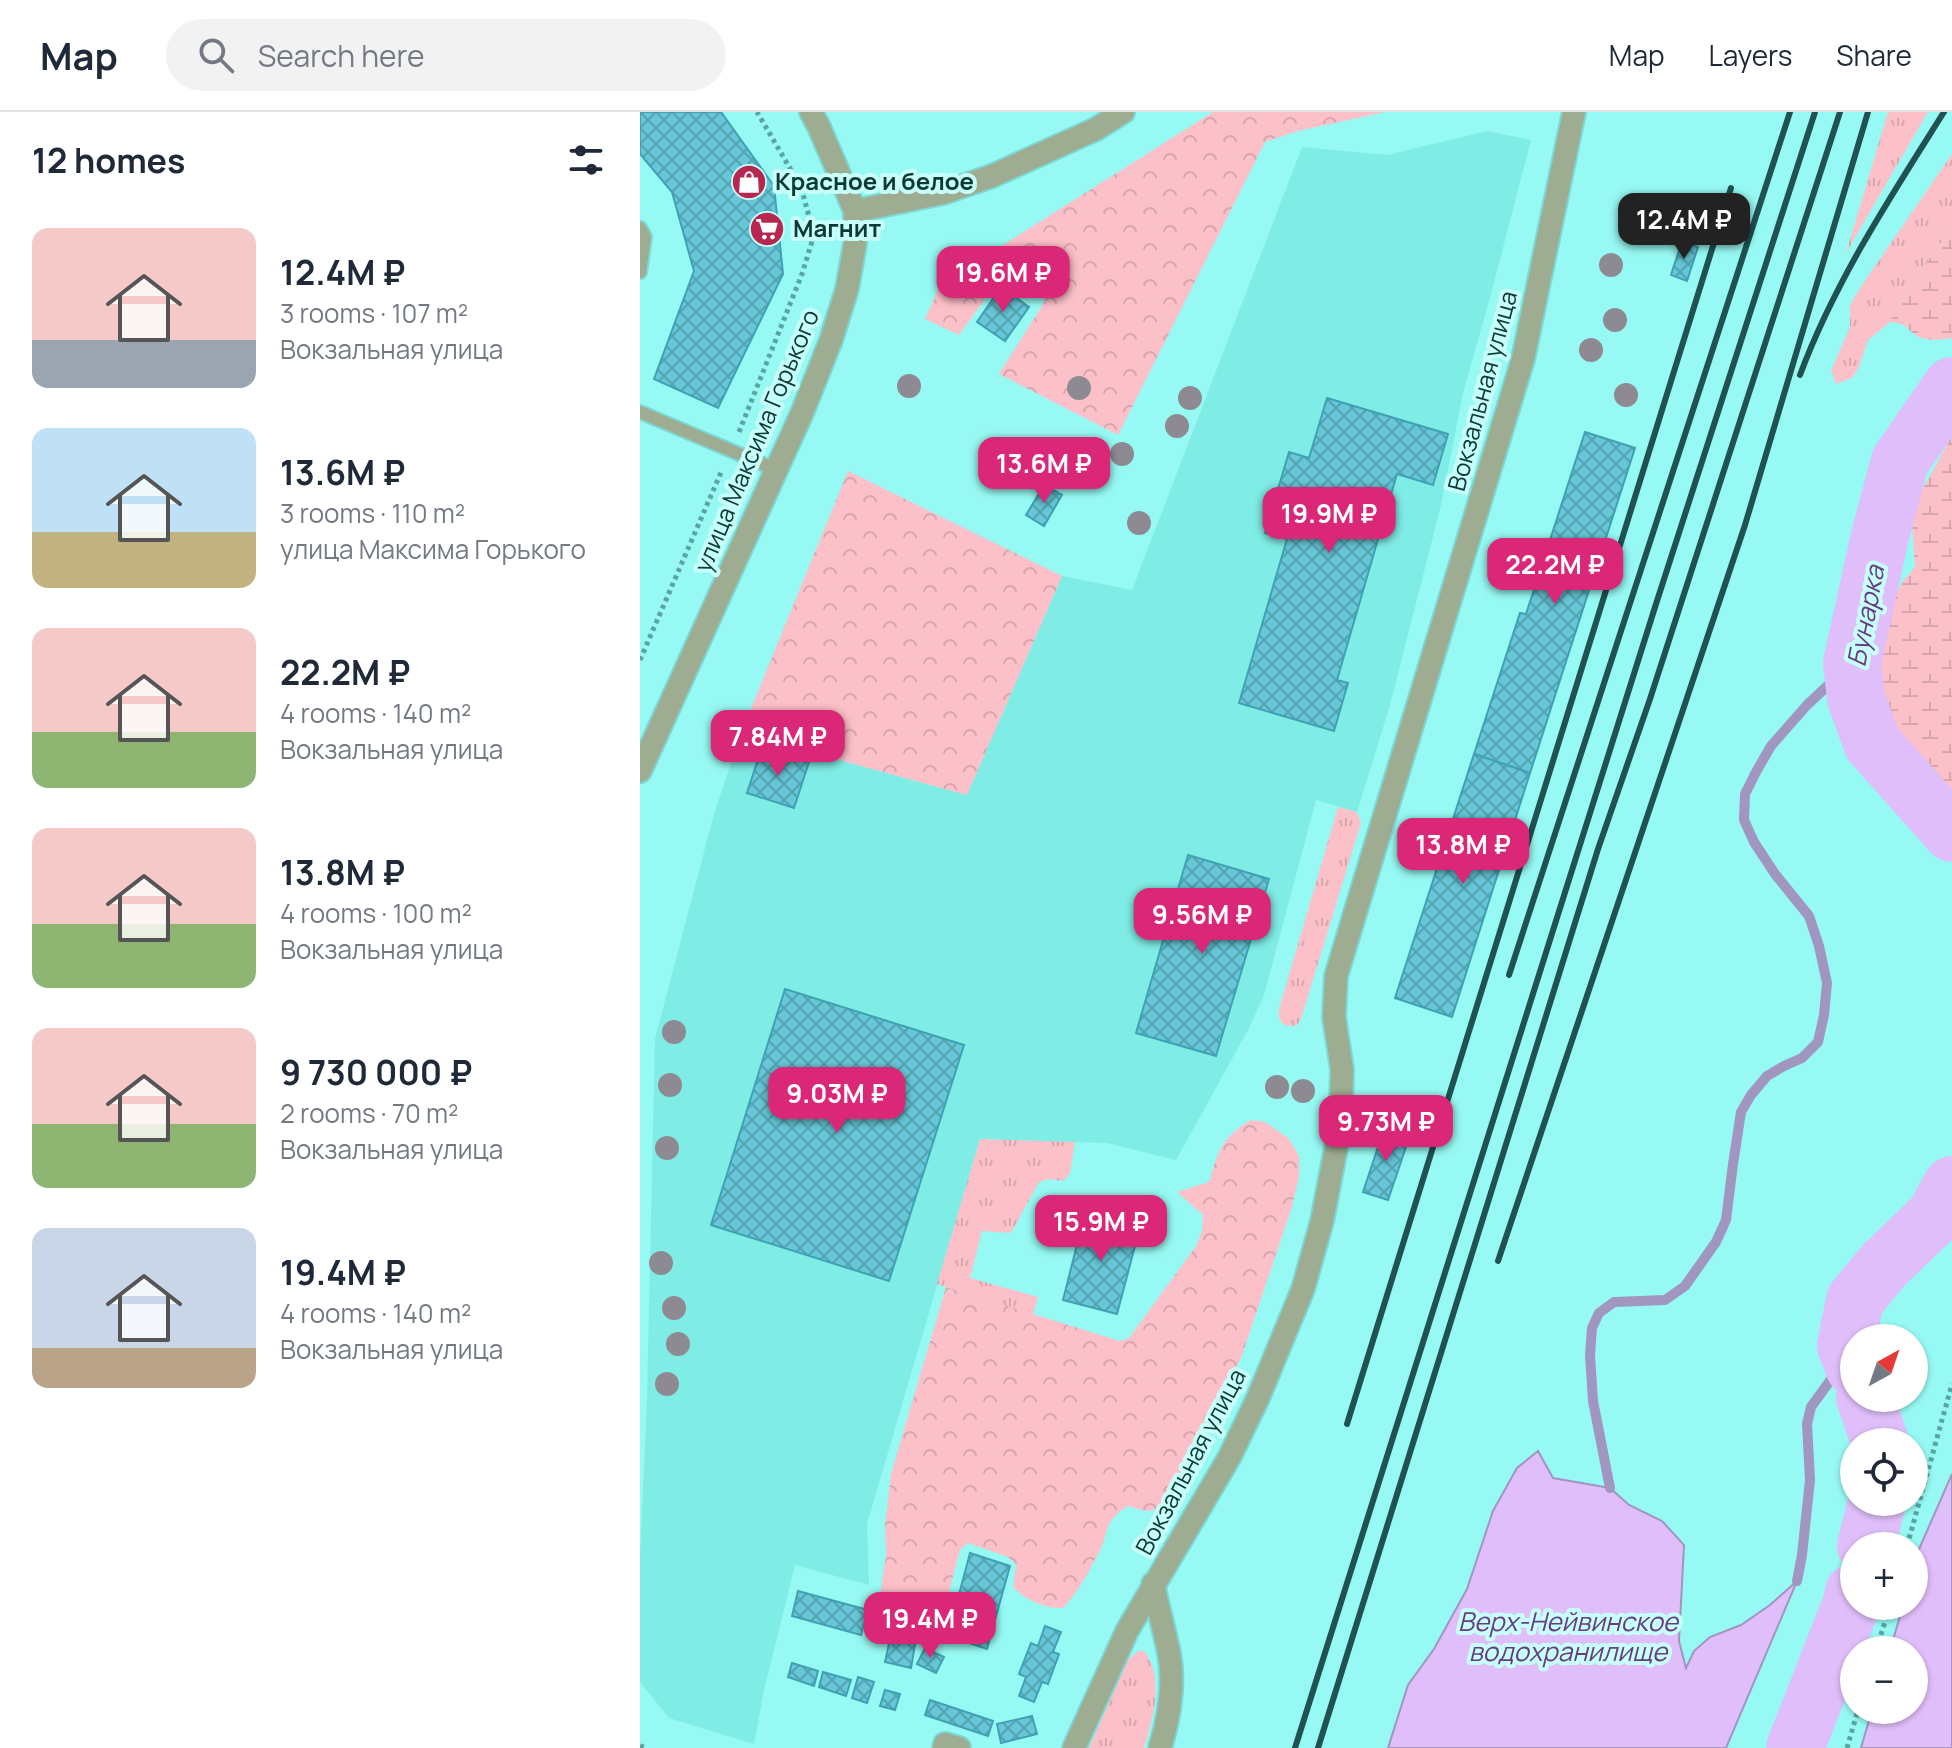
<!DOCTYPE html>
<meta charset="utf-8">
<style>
:root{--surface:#fff;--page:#f2f2f3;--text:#1f2937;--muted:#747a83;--line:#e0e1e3;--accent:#db2777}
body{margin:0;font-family:Manrope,sans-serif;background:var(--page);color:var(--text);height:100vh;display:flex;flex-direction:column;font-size:30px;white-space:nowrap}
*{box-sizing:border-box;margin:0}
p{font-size:26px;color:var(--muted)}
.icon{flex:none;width:44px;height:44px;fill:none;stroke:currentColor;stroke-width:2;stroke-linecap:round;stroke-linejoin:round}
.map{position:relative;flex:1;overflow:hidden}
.sheet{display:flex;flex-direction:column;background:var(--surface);width:640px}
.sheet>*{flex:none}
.needle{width:52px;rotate:40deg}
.controls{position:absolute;left:1200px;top:1212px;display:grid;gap:16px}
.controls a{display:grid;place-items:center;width:88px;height:88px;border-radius:50%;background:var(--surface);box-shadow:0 2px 6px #0004;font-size:40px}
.price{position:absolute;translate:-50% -68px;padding:0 18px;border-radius:16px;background:var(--accent);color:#fff;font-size:26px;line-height:52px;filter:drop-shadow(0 2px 4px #0008)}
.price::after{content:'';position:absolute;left:50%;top:48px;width:24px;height:18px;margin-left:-12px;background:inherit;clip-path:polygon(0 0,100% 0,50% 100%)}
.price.current{background:#222;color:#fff}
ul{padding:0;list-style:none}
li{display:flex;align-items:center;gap:24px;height:200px;padding:0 32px}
li span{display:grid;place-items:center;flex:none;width:224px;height:160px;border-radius:16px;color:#555}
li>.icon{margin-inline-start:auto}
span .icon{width:96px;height:96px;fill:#fffc;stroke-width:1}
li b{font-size:34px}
h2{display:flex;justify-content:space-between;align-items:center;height:96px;padding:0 32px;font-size:34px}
header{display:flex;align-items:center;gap:48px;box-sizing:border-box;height:112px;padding:0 40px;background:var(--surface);border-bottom:2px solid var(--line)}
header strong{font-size:38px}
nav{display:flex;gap:44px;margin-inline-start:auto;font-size:28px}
.search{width:560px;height:72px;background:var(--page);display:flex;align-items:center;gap:20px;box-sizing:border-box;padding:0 28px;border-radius:44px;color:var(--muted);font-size:30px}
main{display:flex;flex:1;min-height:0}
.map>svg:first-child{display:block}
</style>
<header>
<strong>Map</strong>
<div class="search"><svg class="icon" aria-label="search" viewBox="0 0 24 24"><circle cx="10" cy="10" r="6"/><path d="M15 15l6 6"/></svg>Search here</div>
<nav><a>Map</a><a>Layers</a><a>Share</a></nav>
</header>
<main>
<section class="sheet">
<h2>12 homes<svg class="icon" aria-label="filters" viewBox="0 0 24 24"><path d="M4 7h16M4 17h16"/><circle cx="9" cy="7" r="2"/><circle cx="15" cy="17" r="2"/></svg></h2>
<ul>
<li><span style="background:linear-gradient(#f6c9c9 70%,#9aa5b1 0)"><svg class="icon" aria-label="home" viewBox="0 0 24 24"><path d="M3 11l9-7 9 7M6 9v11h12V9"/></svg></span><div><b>12.4M ₽</b><p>3 rooms · 107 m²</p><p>Вокзальная улица</p></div></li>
<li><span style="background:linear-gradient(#bfe0f5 65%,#c2b280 0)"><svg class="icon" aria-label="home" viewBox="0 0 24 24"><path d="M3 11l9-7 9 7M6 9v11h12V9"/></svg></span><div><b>13.6M ₽</b><p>3 rooms · 110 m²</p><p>улица Максима Горького</p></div></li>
<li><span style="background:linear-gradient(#f6c9c9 65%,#8fb573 0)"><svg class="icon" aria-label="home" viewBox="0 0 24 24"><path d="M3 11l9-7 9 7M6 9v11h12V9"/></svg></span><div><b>22.2M ₽</b><p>4 rooms · 140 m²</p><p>Вокзальная улица</p></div></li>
<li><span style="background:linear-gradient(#f6c9c9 60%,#8fb573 0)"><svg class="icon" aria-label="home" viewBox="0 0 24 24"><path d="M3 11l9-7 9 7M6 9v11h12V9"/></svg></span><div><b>13.8M ₽</b><p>4 rooms · 100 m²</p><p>Вокзальная улица</p></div></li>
<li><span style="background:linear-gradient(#f6c9c9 60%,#8fb573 0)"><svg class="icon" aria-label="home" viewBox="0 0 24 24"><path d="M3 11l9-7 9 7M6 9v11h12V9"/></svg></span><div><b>9 730 000 ₽</b><p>2 rooms · 70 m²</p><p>Вокзальная улица</p></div></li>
<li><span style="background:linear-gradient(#c9d6e8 75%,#b9a48a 0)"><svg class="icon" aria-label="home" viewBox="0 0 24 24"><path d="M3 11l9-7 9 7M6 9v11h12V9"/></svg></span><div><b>19.4M ₽</b><p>4 rooms · 140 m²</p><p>Вокзальная улица</p></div></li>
</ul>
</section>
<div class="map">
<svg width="1312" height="1636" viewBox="0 0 1312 1636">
<defs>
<pattern id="grass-tufts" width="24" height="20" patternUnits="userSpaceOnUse" patternTransform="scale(2)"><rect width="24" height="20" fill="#fcc0c8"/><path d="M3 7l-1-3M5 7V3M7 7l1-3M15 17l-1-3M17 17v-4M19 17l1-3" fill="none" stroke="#d7a6ac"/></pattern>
<pattern id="forest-crowns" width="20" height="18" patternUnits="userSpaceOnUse" patternTransform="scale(2)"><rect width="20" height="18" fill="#fcc0c8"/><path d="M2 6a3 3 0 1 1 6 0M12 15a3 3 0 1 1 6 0" fill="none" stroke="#d7a6ac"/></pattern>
<pattern id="wetland-marsh" width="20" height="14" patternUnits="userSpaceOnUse" patternTransform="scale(2)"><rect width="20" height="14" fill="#fcc0c8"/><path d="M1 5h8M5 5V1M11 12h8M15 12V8" fill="none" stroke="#d7a6ac"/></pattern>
<pattern id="building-cross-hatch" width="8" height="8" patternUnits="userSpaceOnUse" patternTransform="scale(2)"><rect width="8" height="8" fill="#67c7d8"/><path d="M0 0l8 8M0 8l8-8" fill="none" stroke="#53a3b0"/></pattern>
</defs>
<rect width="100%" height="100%" fill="#97f9f3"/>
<path fill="#7fece6" d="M847,19L891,28L851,182L823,281L801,393L750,593L717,700L676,688L624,883L609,916L536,1048L467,1031L340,1027L227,1412L229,1473L155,1453L124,1578L114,1632L29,1606L0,1570V1444L7,1288L15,927L74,702L101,621L327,683L422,464L492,478L662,35L747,43Z"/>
<g fill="url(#grass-tufts)">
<path d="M1248,0H1288L1206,141Z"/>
<path d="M1312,42V115L1265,182L1250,210L1228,228L1219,255L1212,266L1196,272L1191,259L1210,215V193L1222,173Z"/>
<path d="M698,695L717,700L721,711L661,907L657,913C643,916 638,911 639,897Z"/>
<path d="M340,1027L435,1030L430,1061L423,1069L408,1067L399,1070L371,1121L342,1119L330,1166L398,1185L393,1203L297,1172Z"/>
<path d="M498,1539H504C525,1566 513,1607 504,1636H449L487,1549Z"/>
</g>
<g fill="url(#forest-crowns)">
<path d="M573,0H745L658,19L625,30L478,323L359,262L405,189L364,161L319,223L285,207L300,173Z"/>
<path d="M208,359L422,464L327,683L101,621Z"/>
<path d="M611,1008L625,1010L649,1027L659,1044V1065L651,1098L601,1246L527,1386C513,1403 508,1400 488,1394C461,1411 471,1419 458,1442C448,1461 438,1480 423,1496C404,1497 386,1488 373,1475L376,1452L368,1445L328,1431L320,1438L296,1530C272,1512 266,1510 236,1511L246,1443L245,1413L251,1362L306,1175L480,1229L489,1226L556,1134L562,1119L563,1103L537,1080L569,1070C579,1038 581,1026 611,1008Z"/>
</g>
<g fill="url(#wetland-marsh)">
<path d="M1312,115V226C1302,228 1288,229 1279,225C1263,216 1272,213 1250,210L1265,182Z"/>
<path d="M1312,324V689L1275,655L1241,598L1238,577L1241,536L1247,499L1263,469L1275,455L1271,398Z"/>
</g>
<g fill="#e0befa" stroke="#a096bf" stroke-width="2">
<path d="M898,1339L913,1366L970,1376L989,1393L1022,1409L1044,1433L1039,1529L1046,1556L1054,1539L1070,1525L1101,1513L1130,1493L1157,1469L1086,1636H748L768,1573L794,1537L827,1477L853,1399L877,1356Z"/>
<path d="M1312,1362V1636H1221L1232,1598H1274V1538H1250L1263,1494H1274V1451L1276,1444Z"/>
</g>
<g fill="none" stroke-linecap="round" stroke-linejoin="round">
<g stroke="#a096bf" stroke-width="10">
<path d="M970,1376L953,1289L950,1243L952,1216L959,1201L974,1190L1025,1188L1045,1174L1076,1130L1086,1108L1093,1052L1101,1000L1111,983L1127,964L1144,954L1162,946L1178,930L1184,903L1187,871L1179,834L1169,804L1135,762L1114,730L1104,708L1105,682L1116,660L1131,634L1167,593L1212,551"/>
<path d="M1157,1469L1162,1443L1170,1368L1167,1312L1171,1295L1200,1255L1206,1234"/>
</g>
<g stroke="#e0befa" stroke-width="58">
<path d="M1312,274L1260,349L1240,424L1212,551L1216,586L1232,631L1312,721"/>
<path d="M1214,1255L1206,1234L1215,1188L1244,1153L1295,1104L1312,1073"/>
<path d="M1225,1286L1240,1330"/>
<path d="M1226,1434L1237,1390"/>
<path d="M1155,1636L1211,1493L1214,1480"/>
</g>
</g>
<g fill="url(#building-cross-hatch)" stroke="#3ea2b2" stroke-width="2">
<path d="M0,0H81L134,74L143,162L78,296L14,267L54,159L32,80L0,42Z"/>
<path d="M1042,129L1058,135L1047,169L1031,163Z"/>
<path d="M361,175L389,195L365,229L337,210Z"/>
<path d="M687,286L808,322L793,373L757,362L697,568L708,571L694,619L599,591L647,427L625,421L649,340L669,346Z"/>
<path d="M945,320L995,336L890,661L834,642L880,501L886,502Z"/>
<path d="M404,373L422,383L404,414L386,403Z"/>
<path d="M122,635L169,650L154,696L107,681Z"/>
<path d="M834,642L890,661L812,905L755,886Z"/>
<path d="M548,743L629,767L576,944L496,921Z"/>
<path d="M145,877L324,933L249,1169L71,1113Z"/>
<path d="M745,1014L770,1023L748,1088L723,1080Z"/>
<path d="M445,1101L500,1115L477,1202L423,1188Z"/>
<path d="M330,1441L370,1454L347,1537L308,1524Z"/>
<path d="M158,1479L228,1498L221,1523L152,1504Z"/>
<path d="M405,1514L421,1520L413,1540L419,1542L408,1572L402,1570L394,1590L379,1584L386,1565L379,1562L391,1531L398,1534Z"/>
<path d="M251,1522L276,1527L271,1556L245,1550Z"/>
<path d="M285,1536L304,1545L296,1561L277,1552Z"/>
<path d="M152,1551L178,1559L174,1574L148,1565Z"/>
<path d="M183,1560L211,1568L206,1584L179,1575Z"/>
<path d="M218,1565L234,1570L227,1591L212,1586Z"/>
<path d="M245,1578L260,1582L255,1598L240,1594Z"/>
<path d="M290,1588L353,1609L348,1624L285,1603Z"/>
<path d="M392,1604L397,1622L361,1631L357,1612Z"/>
</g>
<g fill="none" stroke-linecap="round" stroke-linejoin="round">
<g stroke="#7ed6d1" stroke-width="16">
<g id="service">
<path d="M0,116L5,125L0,160"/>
<path d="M0,300L137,358"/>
</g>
</g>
<g stroke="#7ed6d1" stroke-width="26">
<g id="minor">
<path d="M215,99L303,81L352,64L456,17L483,0"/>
<path d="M513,1472C518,1495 524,1518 529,1541C535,1572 529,1606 520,1636"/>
<path d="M304,1636L305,1632L319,1636"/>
<path d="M434,1636L487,1519L589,1346L618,1286L663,1177L682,1109L697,1031L701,995L702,957L694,905L696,864L883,247L934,0"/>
</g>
</g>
<g stroke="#7ed6d1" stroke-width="26">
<path id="tertiary" d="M0,659L162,301L191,228L207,177L215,132V99L179,15L171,0"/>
</g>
<g stroke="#5ba5a1" stroke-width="5" stroke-dasharray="4 4" stroke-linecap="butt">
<path d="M99,320L162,162L174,123L161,75L117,0"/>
<path d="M0,548L82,358"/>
<path d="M1267,1434L1312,1272"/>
<path d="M1236,1538L1250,1494"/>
<path d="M0,1634L7,1636"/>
<path d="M1207,1636L1218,1598"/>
</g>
<use href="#service" stroke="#9eac91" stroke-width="12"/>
<use href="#minor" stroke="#9eac91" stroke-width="22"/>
<use href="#tertiary" stroke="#9eac91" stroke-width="22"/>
<g stroke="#1f5250" stroke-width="6">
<path d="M1160,263C1195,169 1251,84 1304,0"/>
<path d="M869,863L1150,0"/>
<path d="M858,1149L1105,413L1228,0"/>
<path d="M707,1312L1091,76"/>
<path d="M655,1636L1016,492L1175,0"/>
<path d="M678,1636L958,737L1010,587L1200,0"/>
</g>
</g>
<g fill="#8e8a92">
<circle cx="971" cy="153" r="12"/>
<circle cx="975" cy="208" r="12"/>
<circle cx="951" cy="238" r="12"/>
<circle cx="269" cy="274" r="12"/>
<circle cx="439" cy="276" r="12"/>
<circle cx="986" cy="283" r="12"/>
<circle cx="550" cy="286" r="12"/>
<circle cx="537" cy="314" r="12"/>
<circle cx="482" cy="342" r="12"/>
<circle cx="499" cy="411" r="12"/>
<circle cx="34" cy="920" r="12"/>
<circle cx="30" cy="973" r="12"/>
<circle cx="637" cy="975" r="12"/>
<circle cx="663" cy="979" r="12"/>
<circle cx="27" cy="1036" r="12"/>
<circle cx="21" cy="1151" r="12"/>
<circle cx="34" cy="1196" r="12"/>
<circle cx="38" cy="1232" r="12"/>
<circle cx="27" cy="1272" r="12"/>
</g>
<defs>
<g id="shop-disc" transform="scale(1.8)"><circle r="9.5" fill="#b72750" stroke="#c7fffb"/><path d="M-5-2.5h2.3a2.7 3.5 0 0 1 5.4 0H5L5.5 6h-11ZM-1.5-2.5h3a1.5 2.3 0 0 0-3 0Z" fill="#fff"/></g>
<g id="supermarket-disc" transform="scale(1.8)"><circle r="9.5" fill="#b72750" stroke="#c7fffb"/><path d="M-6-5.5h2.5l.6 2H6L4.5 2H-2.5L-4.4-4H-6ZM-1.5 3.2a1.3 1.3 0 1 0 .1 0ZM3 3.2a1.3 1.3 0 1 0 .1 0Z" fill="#fff"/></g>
</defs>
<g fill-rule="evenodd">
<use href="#shop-disc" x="109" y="70"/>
<use href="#supermarket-disc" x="127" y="117"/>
</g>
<g text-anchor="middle" stroke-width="8" stroke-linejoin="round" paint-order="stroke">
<g font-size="24" font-weight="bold" fill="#0c3836" stroke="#c7fffb" text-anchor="start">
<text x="135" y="78">Красное и белое</text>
<text x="153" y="125">Магнит</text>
</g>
<g font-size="24" fill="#0c3836" stroke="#c7fffb">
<text transform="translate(843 279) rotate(-75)" y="8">Вокзальная улица</text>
<text transform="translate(117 329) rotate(-67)" y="8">улица Максима Горького</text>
<text transform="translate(551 1350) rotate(-62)" y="8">Вокзальная улица</text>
</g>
<g font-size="26" font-style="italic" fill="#673c83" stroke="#c7fffb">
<text transform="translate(1226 504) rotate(-79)" y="9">Бунарка</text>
<text x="928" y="1519">Верх-Нейвинское<tspan x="928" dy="30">водохранилище</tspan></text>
</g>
</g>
</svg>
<div class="controls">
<a><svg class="needle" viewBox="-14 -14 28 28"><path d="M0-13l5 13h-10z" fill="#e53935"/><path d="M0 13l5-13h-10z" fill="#747a83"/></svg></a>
<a><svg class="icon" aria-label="locate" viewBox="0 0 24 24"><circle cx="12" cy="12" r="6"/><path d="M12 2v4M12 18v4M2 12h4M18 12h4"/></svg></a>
<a>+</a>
<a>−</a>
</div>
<b class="price current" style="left:1044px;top:149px">12.4M ₽</b>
<b class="price" style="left:363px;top:202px">19.6M ₽</b>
<b class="price" style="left:404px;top:393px">13.6M ₽</b>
<b class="price" style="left:689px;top:443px">19.9M ₽</b>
<b class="price" style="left:915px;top:494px">22.2M ₽</b>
<b class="price" style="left:138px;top:666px">7.84M ₽</b>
<b class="price" style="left:823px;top:774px">13.8M ₽</b>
<b class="price" style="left:562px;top:844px">9.56M ₽</b>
<b class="price" style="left:197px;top:1023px">9.03M ₽</b>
<b class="price" style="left:746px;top:1051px">9.73M ₽</b>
<b class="price" style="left:461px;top:1151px">15.9M ₽</b>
<b class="price" style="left:290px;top:1548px">19.4M ₽</b>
</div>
</main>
